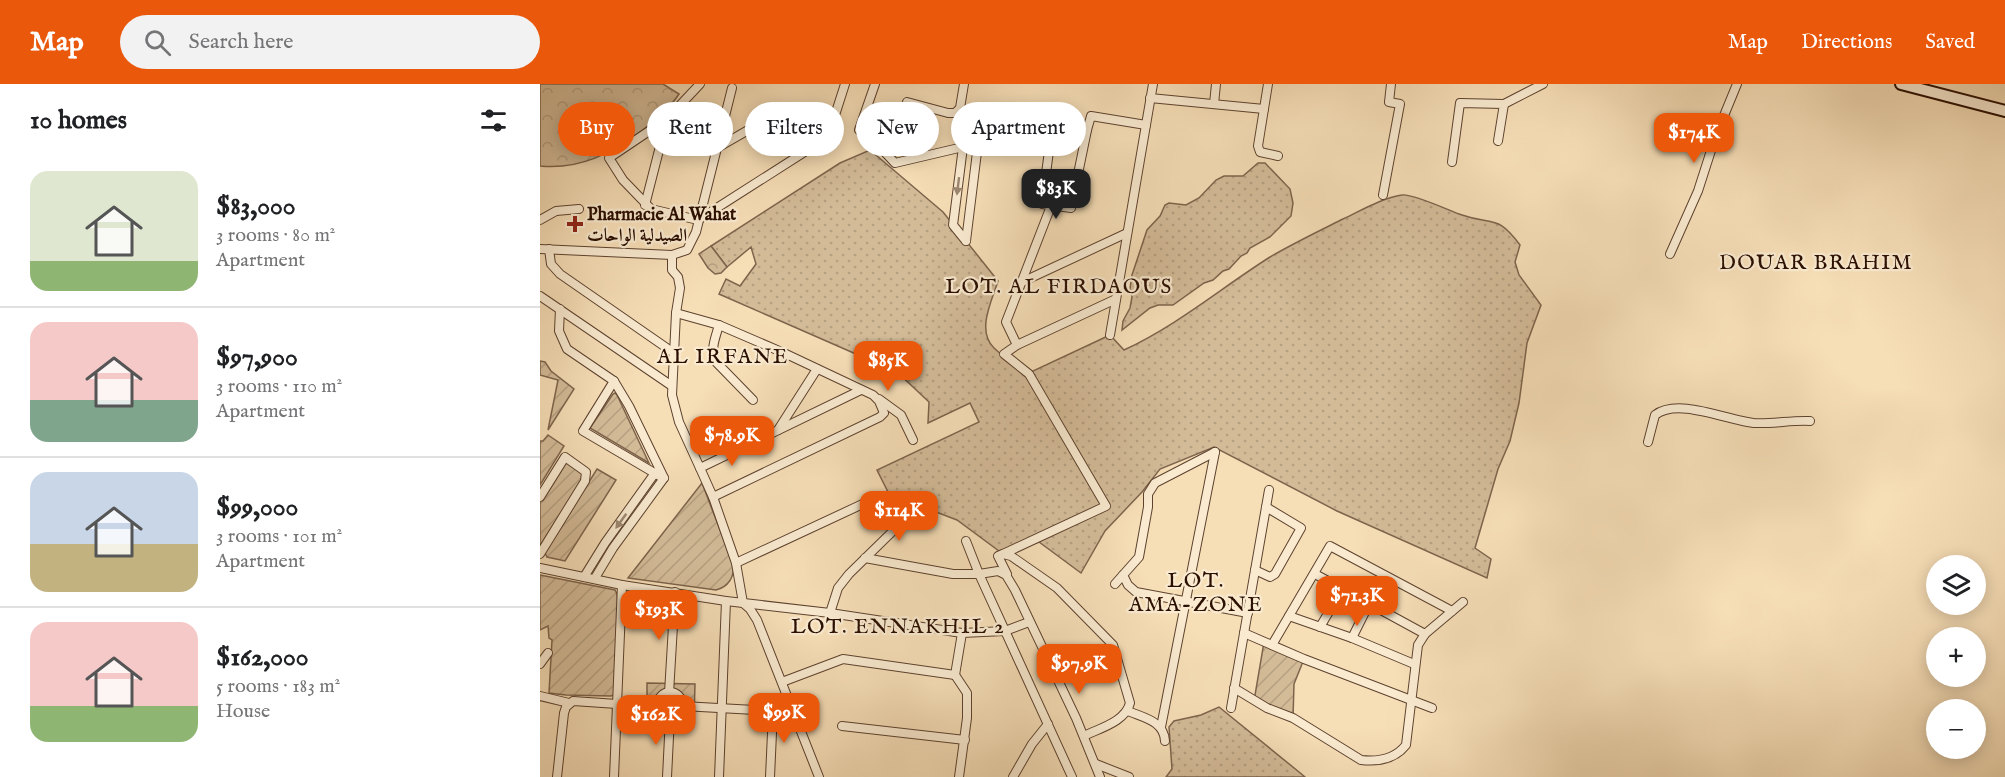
<!DOCTYPE html>
<meta charset="utf-8">
<style>
:root{--surface:#fff;--page:#f2f2f2;--text:#202124;--muted:#757577;--line:#e0e0e0;--accent:#ea580c}
body{margin:0;font-family:"IM FELL English",Amiri,serif;background:var(--page);color:var(--text);height:100vh;display:flex;flex-direction:column;font-size:22px;white-space:nowrap}
*{box-sizing:border-box;margin:0}
p{font-size:20px;color:var(--muted)}
.icon{flex:none;width:33px;height:33px;fill:none;stroke:currentColor;stroke-width:2;stroke-linecap:round;stroke-linejoin:round}
.map{position:relative;flex:1;overflow:hidden}
.sheet{display:flex;flex-direction:column;background:var(--surface);width:540px}
.sheet>*{flex:none}
.top-card{position:absolute;left:18px;top:18px;width:570px;height:54px;display:flex;gap:12px}
.tools{position:absolute;left:1386px;top:471px;display:grid;gap:12px}
.tools a{display:grid;place-items:center;width:60px;height:60px;border-radius:50%;background:var(--surface);box-shadow:0 3px 15px #0003;font-size:30px}
.price{position:absolute;translate:-50% -51px;padding:0 14px;border-radius:12px;background:var(--accent);color:#fff;font-size:20px;line-height:39px;filter:drop-shadow(0 2px 3px #0008)}
.price::after{content:'';position:absolute;left:50%;top:36px;width:18px;height:14px;margin-left:-9px;background:inherit;clip-path:polygon(0 0,100% 0,50% 100%)}
.price.active{background:#222;color:#fff}
ul{padding:0;list-style:none}
li{display:flex;align-items:center;gap:18px;height:150px;padding:0 30px}
li+li{border-top:2px solid var(--line)}
li span{display:grid;place-items:center;flex:none;width:168px;height:120px;border-radius:18px;color:#555}
li>.icon{margin-inline-start:auto}
span .icon{width:72px;height:72px;fill:#fffc;stroke-width:1}
li b{font-size:26px}
h2{display:flex;justify-content:space-between;align-items:center;height:72px;padding:0 30px;font-size:26px}
.pill{padding:0 21px;border-radius:27px;background:var(--surface);box-shadow:0 3px 15px #0003;font-size:21px;line-height:54px}
.pill.active{background:var(--accent);color:#fff}
header{display:flex;align-items:center;gap:36px;box-sizing:border-box;height:84px;padding:0 30px;background:var(--accent);color:#fff}
header strong{font-size:28px}
nav{display:flex;gap:33px;margin-inline-start:auto;font-size:21px}
.search{width:420px;height:54px;background:var(--page);display:flex;align-items:center;gap:15px;box-sizing:border-box;padding:0 21px;border-radius:33px;color:var(--muted);font-size:22px}
main{display:flex;flex:1;min-height:0}
.map>svg:first-child{display:block}
</style>
<header>
<strong>Map</strong>
<div class="search"><svg class="icon" aria-label="search" viewBox="0 0 24 24"><circle cx="10" cy="10" r="6"/><path d="M15 15l6 6"/></svg>Search here</div>
<nav><a>Map</a><a>Directions</a><a>Saved</a></nav>
</header>
<main>
<section class="sheet">
<h2>10 homes<svg class="icon" aria-label="filters" viewBox="0 0 24 24"><path d="M4 7h16M4 17h16"/><circle cx="9" cy="7" r="2"/><circle cx="15" cy="17" r="2"/></svg></h2>
<ul>
<li><span style="background:linear-gradient(#dfe7d0 75%,#8fb573 0)"><svg class="icon" aria-label="home" viewBox="0 0 24 24"><path d="M3 11l9-7 9 7M6 9v11h12V9"/></svg></span><div><b>$83,000</b><p>3 rooms · 80 m²</p><p>Apartment</p></div></li>
<li><span style="background:linear-gradient(#f6c9c9 65%,#7fa58c 0)"><svg class="icon" aria-label="home" viewBox="0 0 24 24"><path d="M3 11l9-7 9 7M6 9v11h12V9"/></svg></span><div><b>$97,900</b><p>3 rooms · 110 m²</p><p>Apartment</p></div></li>
<li><span style="background:linear-gradient(#c9d6e8 60%,#c2b280 0)"><svg class="icon" aria-label="home" viewBox="0 0 24 24"><path d="M3 11l9-7 9 7M6 9v11h12V9"/></svg></span><div><b>$99,000</b><p>3 rooms · 101 m²</p><p>Apartment</p></div></li>
<li><span style="background:linear-gradient(#f6c9c9 70%,#8fb573 0)"><svg class="icon" aria-label="home" viewBox="0 0 24 24"><path d="M3 11l9-7 9 7M6 9v11h12V9"/></svg></span><div><b>$162,000</b><p>5 rooms · 183 m²</p><p>House</p></div></li>
</ul>
</section>
<div class="map">
<svg width="1465" height="693" viewBox="0 0 1465 693">
<defs>
<pattern id="grass-dots" width="8" height="8" patternUnits="userSpaceOnUse" patternTransform="scale(1.5)"><rect width="8" height="8" fill="#d3bb98"/><path d="M2 2h.1M6 6h.1" fill="none" stroke="#b5a081" stroke-width="1.8" stroke-linecap="round"/></pattern>
<pattern id="forest-crowns" width="20" height="18" patternUnits="userSpaceOnUse" patternTransform="scale(1.5)"><rect width="20" height="18" fill="#d3bb98"/><path d="M2 6a3 3 0 1 1 6 0M12 15a3 3 0 1 1 6 0" fill="none" stroke="#b5a081"/></pattern>
<pattern id="garden-furrows" width="10" height="10" patternUnits="userSpaceOnUse" patternTransform="scale(1.5)"><rect width="10" height="10" fill="#d3bb98"/><path d="M-1 1l2-2M0 10L10 0M9 11l2-2" fill="none" stroke="#b5a081"/></pattern>
</defs>
<rect width="100%" height="100%" fill="#f6deb7"/>
<filter id="stains"><feTurbulence type="fractalNoise" baseFrequency=".00333" numOctaves="4"/><feColorMatrix values="0 0 0 0 .2 0 0 0 0 .09 0 0 0 0 .02 0 0 0 .5 -.17"/></filter>
<radialGradient id="worn" r=".72"><stop offset=".6" stop-color="#630" stop-opacity="0"/><stop offset="1" stop-color="#630" stop-opacity=".3"/></radialGradient>
<g fill="url(#grass-dots)" stroke="#7e644c" stroke-width="1.5">
<path d="M330,66L403,128L458,197C452,216 436,247 454,264C463,273 479,282 489,289L570,251L584,266C638,241 681,204 730,173C754,159 779,147 803,135C822,126 842,114 862,111C872,109 910,127 922,131C954,142 957,130 980,161L975,178L979,191L1001,221L987,259L979,319L970,357L958,385L935,464L951,475L947,494L797,427L674,363L620,385L602,408L565,447L541,489L499,458L463,470L417,436L349,410L337,386L439,338L430,319L388,339L389,318L357,288L179,210L186,195L200,202L216,180L211,163L187,183L171,162L300,79Z"/>
<path d="M718,79H725L750,105L753,119L751,132L730,153L710,164L707,169L701,172L689,185L683,187L673,196L664,199L633,221H618L610,224L582,246L583,237L590,224L592,213L590,205L592,191L607,146L620,132L625,121L629,119L646,121L659,114L676,96L684,92H703Z"/>
<path d="M679,623L759,688L765,693H626L632,685L629,643L634,637L661,631Z"/>
</g>
<g fill="url(#forest-crowns)" stroke="#7e644c" stroke-width="1.5">
<path d="M0,0H123L139,10C130,24 117,35 103,46C72,69 40,86 0,82Z"/>
<path d="M171,162L187,183L181,189L175,190L168,184L159,170Z"/>
</g>
<g fill="url(#garden-furrows)" stroke="#7e644c" stroke-width="1.5">
<path d="M0,277L5,278L11,287L34,305L8,346L18,296L0,291Z"/>
<path d="M75,309L77,311L109,379L50,344L73,310Z"/>
<path d="M8,351L24,362L0,401V357H3Z"/>
<path d="M28,378L43,389L42,396L0,462V418L24,380Z"/>
<path d="M57,385L76,396L25,477L7,473L5,469Z"/>
<path d="M162,399L193,480C195,493 188,503 176,506L88,494Z"/>
<path d="M0,491L75,506L77,510L78,522L74,611L71,612L26,611L9,609L12,556L9,554L8,542L0,546Z"/>
<path d="M724,558L764,575L754,600L753,634L714,617Z"/>
<path d="M107,599L155,600L154,636L107,634Z"/>
</g>
<g fill="none" stroke-linecap="round" stroke-linejoin="round">
<g stroke="#5d422e" stroke-width="10">
<g id="street">
<path d="M160,0L127,35L69,74L83,96L111,125L158,136L288,53L305,0"/>
<path d="M335,0L319,46L338,61L355,79L423,63"/>
<path d="M728,0L718,62L720,68L738,72"/>
<path d="M610,14L724,25"/>
<path d="M367,18L408,29H415L420,24L424,0"/>
<path d="M674,20L676,0"/>
<path d="M964,20L1003,0"/>
<path d="M418,28L429,45L438,41L547,46L551,32L606,41"/>
<path d="M512,44L502,120L531,124L547,46"/>
<path d="M177,64L229,34"/>
<path d="M912,78L920,19L964,20L958,57"/>
<path d="M843,111L860,20L849,18L851,0"/>
<path d="M105,121L127,35"/>
<path d="M0,136L16,127L39,125"/>
<path d="M426,157L413,141L423,63L429,45"/>
<path d="M426,157L438,60L429,45"/>
<path d="M0,165L132,171L147,166L156,148L192,4"/>
<path d="M9,165L11,180L20,190L134,269"/>
<path d="M1130,170L1158,107L1176,51L1197,0"/>
<path d="M132,171V186L138,193L140,204L136,229L132,311L139,338L160,384"/>
<path d="M482,198L587,149"/>
<path d="M0,212L132,302"/>
<path d="M20,225L19,247L27,265L74,297L89,322L124,394"/>
<path d="M136,229L179,241L244,269L333,311L339,317L344,329L340,333L173,413"/>
<path d="M179,241C176,252 170,265 175,277L213,316"/>
<path d="M570,251L613,0"/>
<path d="M477,261L466,238L511,122"/>
<path d="M74,297L43,347L123,394"/>
<path d="M339,315L361,331L373,356"/>
<path d="M238,346L277,285"/>
<path d="M1108,358L1115,331C1139,313 1188,337 1214,339C1233,340 1252,336 1270,337"/>
<path d="M0,413L25,373L46,388L45,397L0,470"/>
<path d="M426,457L439,490L532,693"/>
<path d="M463,470L566,422L489,290L464,270L477,261L576,215"/>
<path d="M325,474L413,490H439L458,487L466,491L475,506L536,634L560,693"/>
<path d="M196,479L327,418"/>
<path d="M0,484L82,501L186,517L290,529L422,549L465,547L489,538"/>
<path d="M715,486L730,493L735,490L761,444L726,423"/>
<path d="M467,490L458,472L463,470L471,472L517,504L573,561L590,619C585,638 560,644 544,652"/>
<path d="M775,490L885,550"/>
<path d="M583,491L588,501L596,508L708,529"/>
<path d="M44,493L65,459L115,389"/>
<path d="M55,494L73,464L124,394"/>
<path d="M575,500L599,473L608,423V410L615,399L675,368"/>
<path d="M290,529L298,504L309,490L355,445L373,422L379,420"/>
<path d="M749,532L812,554L874,580"/>
<path d="M780,543L803,504"/>
<path d="M704,549L764,575L892,624"/>
<path d="M812,554L830,518"/>
<path d="M732,561L790,462L912,527"/>
<path d="M0,580L8,569"/>
<path d="M415,591L427,609V634L419,693"/>
<path d="M242,598L303,575L415,591L422,549"/>
<path d="M694,604L727,624L753,634L821,676C839,678 855,675 866,661L878,561L885,550L923,518"/>
<circle cx="130" cy="620" r="12"/>
<path d="M129,609L135,508"/>
<path d="M0,612L29,619"/>
<path d="M142,622L233,627L252,622"/>
<path d="M691,624L729,406"/>
<path d="M588,627C604,634 624,637 625,657"/>
<path d="M302,642L425,656"/>
<path d="M621,643L675,368"/>
<path d="M556,680L589,693"/>
<path d="M17,693L24,629L26,623L33,617L77,620L118,619"/>
<path d="M74,693L82,501"/>
<path d="M127,693L130,633"/>
<path d="M179,693L186,517"/>
<path d="M230,693L233,627"/>
<path d="M279,693L217,536L210,525L203,519L196,479L173,413L160,384L321,306"/>
<path d="M473,693L492,660L508,640"/>
</g>
</g>
<g stroke="#2a0e00" stroke-width="14">
<path id="secondary" d="M1361,0L1465,27"/>
</g>
<use href="#street" stroke="#f9ead0" stroke-width="8"/>
<use href="#secondary" stroke="#f9ead0" stroke-width="10"/>
</g>
<defs><path id="oneway-solid" d="M-6-.8H1V-3.2L6.5 0L1 3.2V.8H-6Z" transform="scale(1.5)"/></defs>
<g fill="#9c8772">
<use href="#oneway-solid" transform="translate(418 102) rotate(97)"/>
<use href="#oneway-solid" transform="translate(81 437) rotate(126)"/>
</g>
<path fill="#8f2418" stroke="#f9ead0" stroke-width="2" d="M32 131h6v6h6v6h-6v6h-6v-6h-6v-6h6z"/>
<g text-anchor="middle" stroke-width="4.5" stroke-linejoin="round" paint-order="stroke">
<g font-size="18" font-weight="bold" fill="#2a0e00" stroke="#f9ead0" text-anchor="start">
<text x="47" y="136">Pharmacie Al Wahat<tspan x="47" dy="21">الصيدلية الواحات</tspan></text>
</g>
<g font-size="21" letter-spacing="1.5" fill="#2a0e00" stroke="#f9ead0">
<text x="1276" y="185">DOUAR BRAHIM</text>
<text x="519" y="209">LOT. AL FIRDAOUS</text>
<text x="183" y="279">AL IRFANE</text>
<text x="656" y="503">LOT.<tspan x="656" dy="24">AMA-ZONE</tspan></text>
<text x="358" y="549">LOT. ENNAKHIL 2</text>
</g>
</g>
<rect width="100%" height="100%" filter="url(#stains)"/>
<rect width="100%" height="100%" fill="url(#worn)"/>
</svg>
<div class="tools">
<a><svg class="icon" aria-label="layers" viewBox="0 0 24 24"><path d="M12 4l9 5-9 5-9-5zM3 14l9 5 9-5"/></svg></a>
<a>+</a>
<a>−</a>
</div>
<b class="price" style="left:1154px;top:80px">$174K</b>
<b class="price active" style="left:516px;top:136px">$83K</b>
<b class="price" style="left:348px;top:308px">$85K</b>
<b class="price" style="left:192px;top:383px">$78.9K</b>
<b class="price" style="left:359px;top:458px">$114K</b>
<b class="price" style="left:817px;top:543px">$71.3K</b>
<b class="price" style="left:119px;top:557px">$193K</b>
<b class="price" style="left:539px;top:611px">$97.9K</b>
<b class="price" style="left:244px;top:660px">$99K</b>
<b class="price" style="left:116px;top:662px">$162K</b>
<div class="top-card">
<a class="pill active">Buy</a>
<a class="pill">Rent</a>
<a class="pill">Filters</a>
<a class="pill">New</a>
<a class="pill">Apartment</a>
</div>
</div>
</main>
